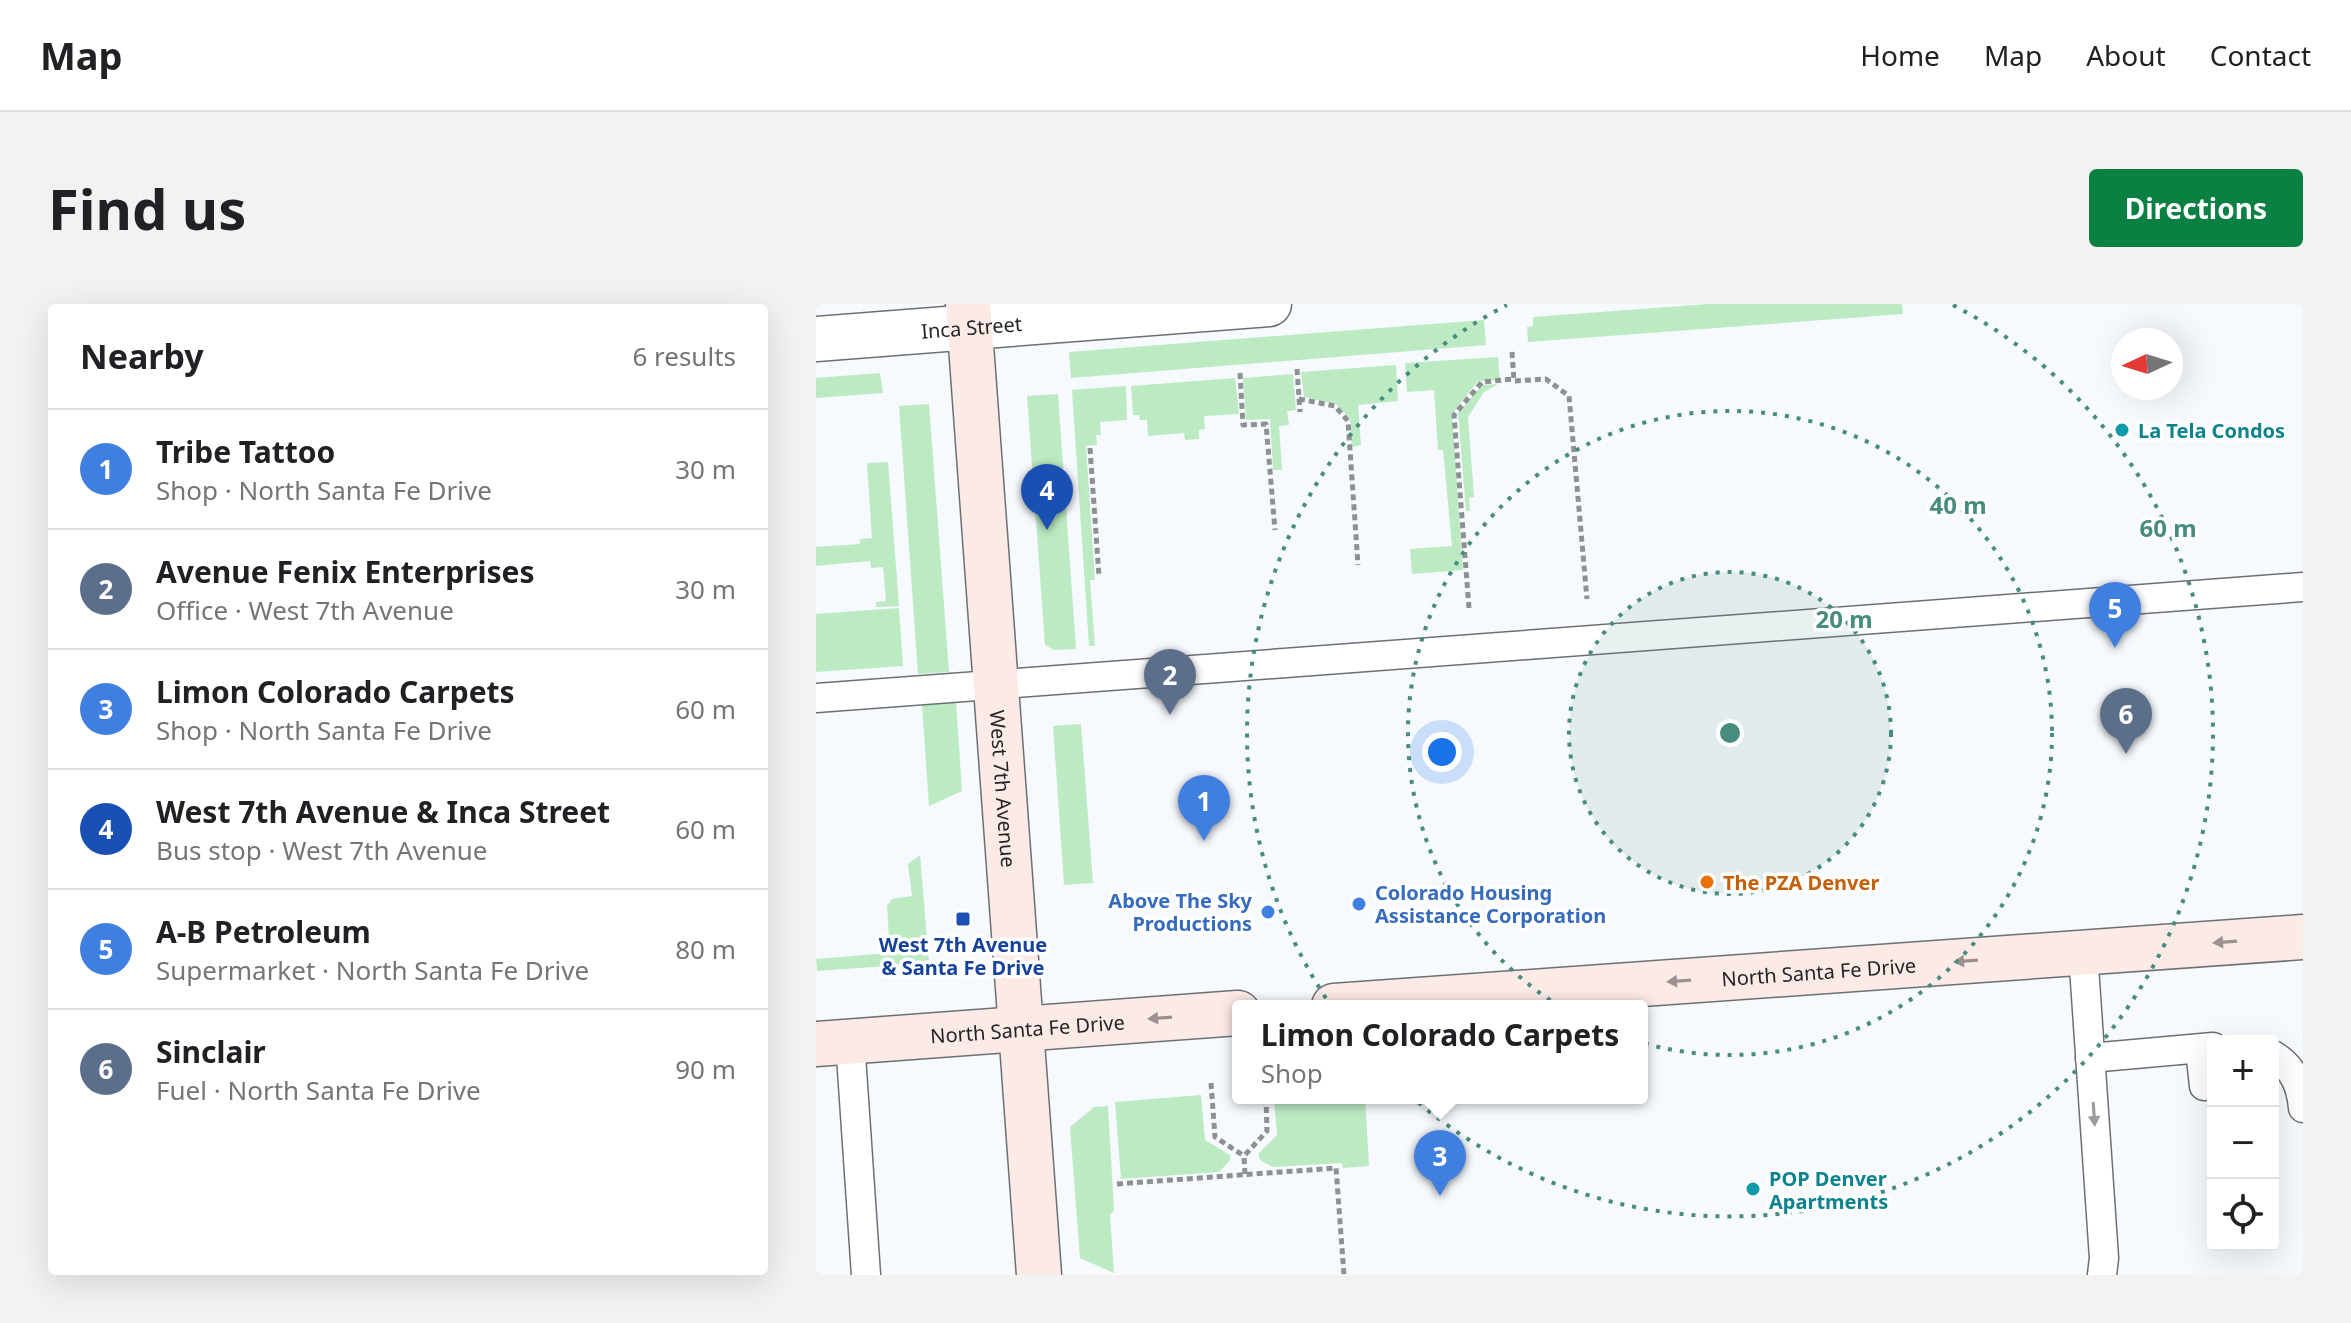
<!DOCTYPE html>
<meta charset="utf-8">
<style>
:root{--surface:#fff;--page:#f2f2f2;--text:#202124;--muted:#757577;--line:#e0e0e0;--accent:#0b8043}
body{margin:0;font-family:"Noto Sans",sans-serif;background:var(--page);color:var(--text)}
.controls{position:absolute;right:24px;bottom:24px;display:grid;overflow:hidden;border-radius:8px;box-shadow:0 8px 32px #0002}
.controls button{width:72px;height:72px;display:grid;place-items:center;padding:0;border:0;border-bottom:2px solid var(--line);background:var(--surface);color:var(--text);font:40px sans-serif}
.compass{position:absolute;left:1295px;top:24px;width:72px;height:72px;border-radius:50%;background:var(--surface);box-shadow:0 8px 32px #0002;rotate:266deg}
.you{position:absolute;left:626px;top:448px;width:28px;height:28px;margin:-20px;border:6px solid #fff;border-radius:50%;background:#1a73e8;box-shadow:0 0 0 12px #1a73e833}
.badge{display:grid;place-items:center;width:52px;height:52px;border-radius:50%;background:var(--accent);color:#fff;font-size:26px;font-weight:700}
.pin{position:absolute;translate:-50% -66px;filter:drop-shadow(0 2px 4px #0008)}
.pin::after{content:'';position:absolute;top:42px;width:28px;height:24px;background:inherit;clip-path:polygon(0 0,100% 0,50% 100%)}
.popup{position:absolute;left:416px;top:696px;width:416px;height:104px;box-sizing:border-box;display:grid;place-content:center;border-radius:8px;background:var(--surface);filter:drop-shadow(0 2px 6px #0005);font-size:26px;white-space:nowrap;color:var(--muted)}
.popup b{font-size:30px;color:var(--text)}
.popup::after{content:'';position:absolute;left:50%;top:100%;margin-left:-16px;border:16px solid transparent;border-top-color:var(--surface)}
.list{margin:0;padding:0;list-style:none}
h2{display:flex;justify-content:space-between;align-items:center;height:104px;margin:0;padding:0 32px;font-size:34px}
h2 small{font-size:26px;font-weight:400;color:var(--muted)}
.list li{display:grid;grid-template-columns:52px 1fr auto;gap:24px;align-items:center;box-sizing:border-box;height:120px;padding:0 32px;border-top:2px solid var(--line)}
.list b{display:block;font-size:30px;white-space:nowrap}
.list p{margin:0;font-size:26px;white-space:nowrap;color:var(--muted)}
.list em{font-size:26px;font-style:normal;color:var(--muted)}
.icon{flex:none;width:44px;height:44px;fill:none;stroke:currentColor;stroke-width:2;stroke-linecap:round;stroke-linejoin:round}
.map{position:relative;flex:none;width:1487px;height:971px;overflow:hidden;border-radius:8px}
header{display:flex;align-items:center;gap:48px;box-sizing:border-box;height:112px;padding:0 40px;background:var(--surface);border-bottom:2px solid var(--line)}
header strong{font-size:38px}
nav{display:flex;gap:44px;margin-inline-start:auto;font-size:28px}
.intro{display:flex;align-items:center;justify-content:space-between;box-sizing:border-box;height:192px;padding:0 48px}
h1{margin:0;font-size:56px}
.button{padding:20px 36px;border-radius:8px;background:var(--accent);color:#fff;font-size:28px;font-weight:700}
main{display:flex;gap:48px;padding:0 48px}
aside{flex:1;background:var(--surface);border-radius:8px;box-shadow:0 8px 32px #0002}
.map>svg:first-child{display:block}
.green{fill:#bceac3}
.lines{fill:none;stroke-linecap:round;stroke-linejoin:round}
.lane-casing{stroke:#6d7073;stroke-width:31}
.street-casing{stroke:#6d7073;stroke-width:47}
.secondary-casing{stroke:#6d7073;stroke-width:47}
.path{stroke:#8e9093;stroke-width:5;stroke-dasharray:6 4;stroke-linecap:butt}
.lane{stroke:#fff;stroke-width:28}
.street{stroke:#fff;stroke-width:44}
.secondary{stroke:#fceae6;stroke-width:44}
.oneway{fill:#9a9190}
.oneway2{fill:#9c9c9d}
.ring{fill:none;stroke:#488c80;stroke-width:4;stroke-dasharray:4 8}
.culture-dot{fill:#0f9aa8;stroke:#fff;stroke-width:3}
.food-dot{fill:#e8710a;stroke:#fff;stroke-width:3}
.shop-dot{fill:#3f7fe0;stroke:#fff;stroke-width:3}
.transit-dot{fill:#1a4fb4;stroke:#fff;stroke-width:3}
.labels{text-anchor:middle;dominant-baseline:central;stroke-width:7;stroke-linejoin:round;paint-order:stroke}
.street-label{font-size:20px;fill:#232426;stroke:#fff}
.culture-label{font-size:20px;font-weight:bold;fill:#0d838f;stroke:#fff;text-anchor:start}
.food-label{font-size:20px;font-weight:bold;fill:#c56008;stroke:#fff;text-anchor:start}
.shop-label{font-size:20px;font-weight:bold;fill:#366cbe;stroke:#fff;text-anchor:start}
.transit-label{font-size:20px;font-weight:bold;fill:#164399;stroke:#fff}
.centre{fill:#488c80;stroke:#fff;stroke-width:4}
.ring-label{font-size:24px;text-anchor:middle;font-weight:bold;fill:#488c80;stroke:#fff;stroke-width:7;stroke-linejoin:round;paint-order:stroke}
</style>
<header>
<strong>Map</strong>
<nav><a>Home</a><a>Map</a><a>About</a><a>Contact</a></nav>
</header>
<div class="intro"><h1>Find us</h1><a class="button">Directions</a></div>
<main>
<aside>
<h2>Nearby<small>6 results</small></h2>
<ul class="list">
<li><span class="badge" style="background:#3f7fe0">1</span><div><b>Tribe Tattoo</b><p>Shop · North Santa Fe Drive</p></div><em>30 m</em></li>
<li><span class="badge" style="background:#5c6f8a">2</span><div><b>Avenue Fenix Enterprises</b><p>Office · West 7th Avenue</p></div><em>30 m</em></li>
<li><span class="badge" style="background:#3f7fe0">3</span><div><b>Limon Colorado Carpets</b><p>Shop · North Santa Fe Drive</p></div><em>60 m</em></li>
<li><span class="badge" style="background:#1a4fb4">4</span><div><b>West 7th Avenue &amp; Inca Street</b><p>Bus stop · West 7th Avenue</p></div><em>60 m</em></li>
<li><span class="badge" style="background:#3f7fe0">5</span><div><b>A-B Petroleum</b><p>Supermarket · North Santa Fe Drive</p></div><em>80 m</em></li>
<li><span class="badge" style="background:#5c6f8a">6</span><div><b>Sinclair</b><p>Fuel · North Santa Fe Drive</p></div><em>90 m</em></li>
</ul>
</aside>
<div class="map">
<svg width="1487" height="971" viewBox="0 0 1487 971">
<rect width="100%" height="100%" fill="#f6f9fd"/>
<g class="green">
<polygon points="892,0 1086,0 1087,10 712,38 711,23 717,22 717,13"/>
<polygon points="668,16 670,41 255,74 253,48"/>
<polygon points="682,53 684,76 662,77 636,110 647,266 596,270 594,245 636,242 627,146 622,146 618,86 591,88 589,59"/>
<polygon points="580,61 582,97 542,101 545,141 536,143 534,115 520,100 488,93 485,68"/>
<polygon points="64,69 67,89 0,94 0,74"/>
<polygon points="477,70 480,106 471,107 473,121 463,122 466,166 457,166 454,115 430,116 427,74"/>
<polygon points="419,74 423,110 388,112 389,125 383,126 383,135 369,136 368,129 332,132 331,116 324,116 323,111 317,111 315,82"/>
<polygon points="682,80 668,88 652,113 658,193 653,194 654,207 650,207 642,109 666,81"/>
<polygon points="310,82 311,116 284,118 285,131 280,131 281,141 270,142 279,276 274,276 279,342 273,342 256,86"/>
<polygon points="242,90 260,345 238,346 229,341 211,92"/>
<polygon points="113,100 133,368 102,370 83,102"/>
<polygon points="72,158 83,302 60,303 60,298 70,297 67,263 55,264 54,257 0,262 0,243 44,240 44,235 56,234 51,159"/>
<polygon points="83,304 87,362 0,368 0,310"/>
<polygon points="140,398 146,487 113,502 106,400"/>
<polygon points="265,420 277,579 248,581 237,422"/>
<polygon points="104,551 113,659 1,667 0,655 74,649 71,602 76,595 96,592 92,560"/>
<polygon points="385,791 389,836 414,851 414,856 403,868 305,875 299,798"/>
<polygon points="458,794 549,794 553,862 527,864 526,859 457,863 444,856 442,850 461,831"/>
<polygon points="292,802 298,906 294,911 298,969 264,954 254,823 278,803"/>
</g>
<g class="lines">
<defs>
<g id="lane">
<polyline points="0,394 1487,283"/>
<polyline points="1267,648 1288,954 1286,971"/>
<polyline points="34,737 50,971"/>
<polyline points="1384,745 1388,782"/>
<path d="M1457,751C1477,763 1485,781 1487,804"/>
<polyline points="1274,754 1397,743"/>
</g>
<g id="street">
<path id="s1" d="M0,35L453,0"/>
</g>
<g id="secondary">
<path id="s2" d="M152,0L223,971"/>
<path id="s3" d="M518,702L1487,633"/>
<path id="s4" d="M0,740L422,709"/>
</g>
</defs>
<use href="#lane" class="lane-casing"/>
<use href="#street" class="street-casing"/>
<use href="#secondary" class="secondary-casing"/>
<g class="path">
<polyline points="696,48 698,77 730,75 753,92 771,295"/>
<polyline points="481,65 484,108"/>
<polyline points="424,69 427,121 450,120 459,226"/>
<polyline points="483,95 519,102 532,117 542,261"/>
<polyline points="274,144 283,272"/>
<polyline points="653,304 638,111 666,78 698,75"/>
<polyline points="395,779 399,833 428,852"/>
<polyline points="429,870 428,852 451,827 450,794"/>
<polyline points="301,880 520,864 528,971"/>
</g>
<use href="#lane" class="lane"/>
<use href="#street" class="street"/>
<use href="#secondary" class="secondary"/>
</g>
<defs><path id="oneway-solid" d="M-6-.8H1V-3.2L6.5 0L1 3.2V.8H-6Z" transform="scale(2)"/></defs>
<g class="oneway">
<use href="#oneway-solid" transform="translate(1409 638) rotate(176)"/>
<use href="#oneway-solid" transform="translate(1150 657) rotate(176)"/>
<use href="#oneway-solid" transform="translate(863 677) rotate(176)"/>
<use href="#oneway-solid" transform="translate(344 714) rotate(176)"/>
</g>
<use class="oneway2" href="#oneway-solid" transform="translate(1278 810) rotate(86)"/>
<circle cx="914" cy="429" r="161" fill="#488c80" fill-opacity=".12"/>
<g class="ring">
<circle cx="914" cy="429" r="161"/>
<circle cx="914" cy="429" r="322"/>
<path d="M1137 1A483 483 0 1 1 691 1"/>
</g>
<g class="culture-dot">
<circle cx="1306" cy="126" r="8"/>
<circle cx="937" cy="885" r="8"/>
</g>
<circle class="food-dot" cx="891" cy="578" r="8"/>
<g class="shop-dot">
<circle cx="543" cy="600" r="8"/>
<circle cx="452" cy="608" r="8"/>
</g>
<rect class="transit-dot" x="139" y="607" width="16" height="16" rx="4"/>
<g class="labels">
<g class="street-label">
<text stroke="none"><textPath href="#s1" startOffset="156">Inca Street</textPath></text>
<text stroke="none"><textPath href="#s2" startOffset="486">West 7th Avenue</textPath></text>
<text stroke="none"><textPath href="#s3" startOffset="486">North Santa Fe Drive</textPath></text>
<text stroke="none"><textPath href="#s4" startOffset="212">North Santa Fe Drive</textPath></text>
</g>
<g class="culture-label">
<text x="1322" y="126">La Tela Condos</text>
<text x="953" y="874">POP Denver<tspan x="953" dy="23">Apartments</tspan></text>
</g>
<g class="food-label">
<text x="907" y="578">The PZA Denver</text>
</g>
<g class="shop-label">
<text x="559" y="588">Colorado Housing<tspan x="559" dy="23">Assistance Corporation</tspan></text>
<text x="436" y="596" text-anchor="end">Above The Sky<tspan x="436" dy="23">Productions</tspan></text>
</g>
<g class="transit-label">
<text x="147" y="640">West 7th Avenue<tspan x="147" dy="23">&amp; Santa Fe Drive</tspan></text>
</g>
</g>
<circle cx="914" cy="429" r="12" class="centre"/>
<g class="ring-label">
<text x="1142" y="210">40 m</text>
<text x="1352" y="233">60 m</text>
<text x="1028" y="324">20 m</text>
</g>
</svg>
<div class="controls">
<button>+</button>
<button>−</button>
<button><svg class="icon" aria-label="locate" viewBox="0 0 24 24"><circle cx="12" cy="12" r="6"/><path d="M12 2v4M12 18v4M2 12h4M18 12h4"/></svg></button>
</div>
<svg class="compass" viewBox="-18 -18 36 36"><path d="M0-13l5 13h-10z" fill="#e53935"/><path d="M0 13l5-13h-10z" fill="#757577"/></svg>
<div class="you"></div>
<div class="pin badge" style="left:388px;top:537px;background:#3f7fe0">1</div>
<div class="pin badge" style="left:354px;top:411px;background:#5c6f8a">2</div>
<div class="pin badge" style="left:624px;top:892px;background:#3f7fe0">3</div>
<div class="popup"><b>Limon Colorado Carpets</b>Shop</div>
<div class="pin badge" style="left:231px;top:226px;background:#1a4fb4">4</div>
<div class="pin badge" style="left:1299px;top:344px;background:#3f7fe0">5</div>
<div class="pin badge" style="left:1310px;top:450px;background:#5c6f8a">6</div>
</div>
</main>
